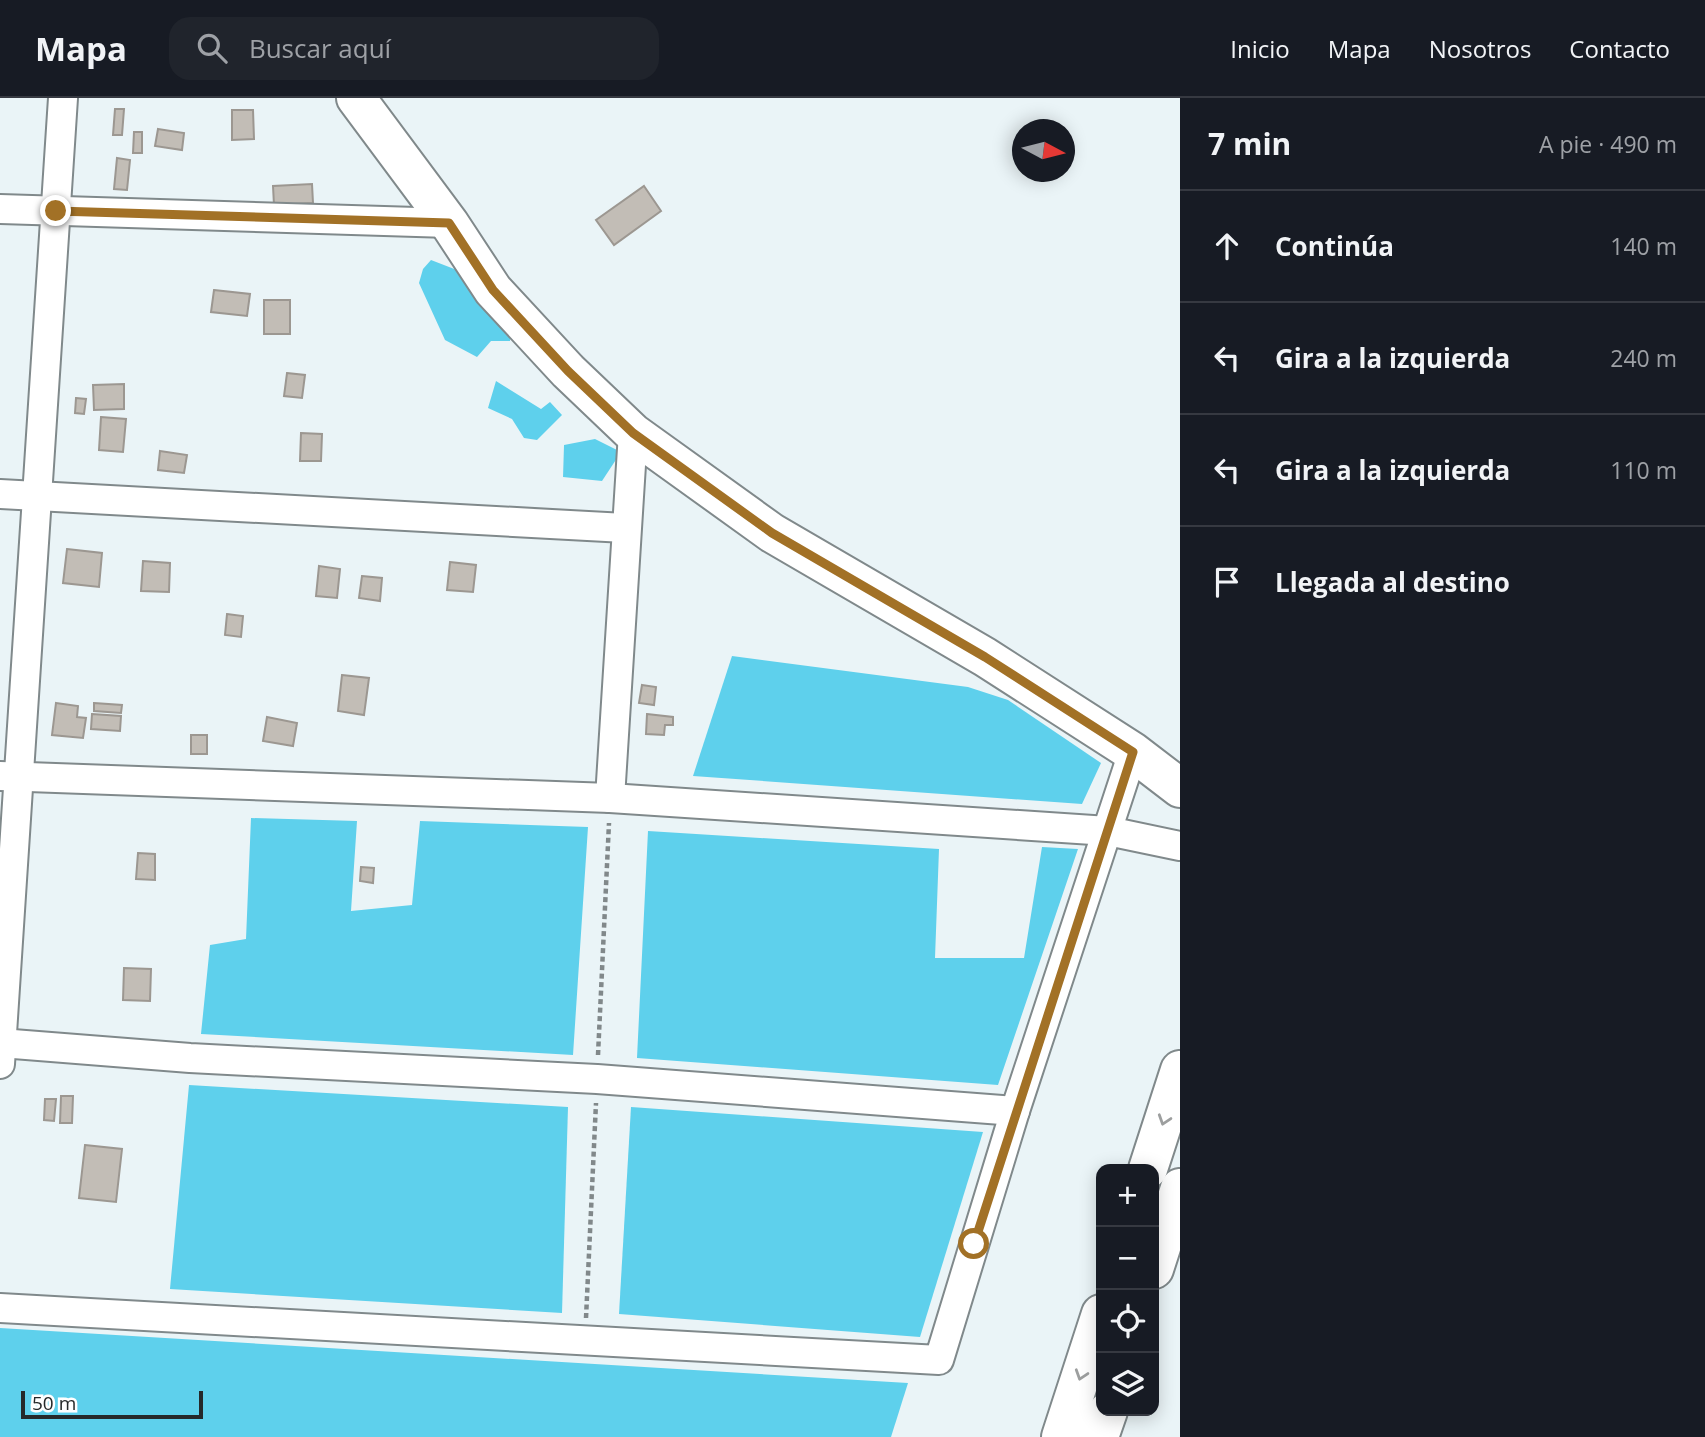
<!DOCTYPE html>
<html lang="es">
<meta charset="utf-8">
<style>
:root{--surface:#171b24;--page:#20242c;--text:#f1f3f6;--muted:#9ea1a6;--line:#363941}
body{margin:0;font-family:"Open Sans",sans-serif;background:var(--page);color:var(--text)}
.controls{position:absolute;right:21px;bottom:21px;display:grid;overflow:hidden;border-radius:14px;box-shadow:0 4px 18px #0003}
.controls button{width:63px;height:63px;display:grid;place-items:center;padding:0;border:0;border-bottom:2px solid var(--line);background:var(--surface);color:var(--text);font:35px sans-serif}
.compass{position:absolute;left:1012px;top:21px;width:63px;height:63px;border-radius:50%;background:var(--surface);box-shadow:0 4px 18px #0003;rotate:97deg}
.scale{position:absolute;left:21px;bottom:18px;width:182px;box-sizing:border-box;padding-left:7px;border:4px solid #25292a;border-top:0;font-size:19px;line-height:24px;white-space:nowrap;color:#25292a;-webkit-text-stroke:5px #fff;paint-order:stroke}
.stop{position:absolute;width:21px;height:21px;margin:-16px;border:5px solid #a27126;border-radius:50%;background:#fff}
.stop.end{background:#a27126;border-color:#fff;box-shadow:0 2px 7px #0008}
.list{margin:0;padding:0;list-style:none}
h2{display:flex;justify-content:space-between;align-items:center;height:91px;margin:0;padding:0 28px;font-size:30px}
h2 small{font-size:23px;font-weight:400;color:var(--muted)}
.list li{display:grid;grid-template-columns:46px 1fr auto;gap:21px;align-items:center;box-sizing:border-box;height:112px;padding:0 28px;border-top:2px solid var(--line)}
.list b{display:block;font-size:26px;white-space:nowrap}
.list em{font-size:23px;font-style:normal;color:var(--muted)}
.icon{flex:none;width:38px;height:38px;fill:none;stroke:currentColor;stroke-width:2;stroke-linecap:round;stroke-linejoin:round}
.map{position:relative;flex:none;width:1180px;height:1339px;overflow:hidden}
header{display:flex;align-items:center;gap:42px;box-sizing:border-box;height:98px;padding:0 35px;background:var(--surface);border-bottom:2px solid var(--line)}
header strong{font-size:33px}
nav{display:flex;gap:38px;margin-inline-start:auto;font-size:24px}
.search{width:490px;height:63px;background:var(--page);display:flex;align-items:center;gap:18px;box-sizing:border-box;padding:0 24px;border-radius:21px;color:var(--muted);font-size:26px}
main{display:flex}
aside{flex:1;background:var(--surface)}
.map>svg:first-child{display:block}
.forest{fill:#5ed0ec}
.building{fill:#c2bdb6;stroke:#9c9791;stroke-width:2}
.lines{fill:none;stroke-linecap:round;stroke-linejoin:round}
.street-casing{stroke:#80898b;stroke-width:32}
.secondary-casing{stroke:#80898b;stroke-width:42}
.highway-casing{stroke:#80898b;stroke-width:42}
.path{stroke:#81888a;stroke-width:4.5;stroke-dasharray:5 3.5;stroke-linecap:butt}
.street{stroke:#fff;stroke-width:28}
.secondary{stroke:#fff;stroke-width:38}
.highway{stroke:#fff;stroke-width:38}
.oneway{stroke:#9d9f9f}
.route{stroke:#a27126;stroke-width:9}
</style>
<header>
<strong>Mapa</strong>
<div class="search"><svg class="icon" aria-label="search" viewBox="0 0 24 24"><circle cx="10" cy="10" r="6"/><path d="M15 15l6 6"/></svg>Buscar aquí</div>
<nav><a>Inicio</a><a>Mapa</a><a>Nosotros</a><a>Contacto</a></nav>
</header>
<main>
<div class="map">
<svg width="1180" height="1339" viewBox="0 0 1180 1339">
<rect width="100%" height="100%" fill="#eaf4f7"/>
<g class="forest">
<polygon points="431,162 462,174 511,224 510,243 491,243 477,259 445,242 419,185 423,171"/>
<polygon points="496,283 541,311 550,304 562,317 537,342 524,340 512,321 488,310"/>
<polygon points="595,341 621,354 602,383 563,379 564,347"/>
<polygon points="732,558 968,589 1008,602 1101,665 1082,706 693,678"/>
<polygon points="251,720 357,723 351,813 412,807 420,723 588,729 573,957 201,936 210,847 246,841"/>
<polygon points="648,733 939,751 935,860 1024,860 1042,749 1078,751 998,987 637,960"/>
<polygon points="189,987 568,1009 562,1215 170,1191"/>
<polygon points="631,1009 983,1034 920,1239 619,1216"/>
<polygon points="0,1230 908,1285 891,1339 0,1339"/>
</g>
<g class="building">
<polygon points="115,11 124,11 122,37 113,37"/>
<polygon points="232,12 253,12 254,41 232,42"/>
<polygon points="158,31 184,35 182,52 155,48"/>
<polygon points="134,34 142,34 142,55 133,55"/>
<polygon points="117,60 130,62 127,92 114,91"/>
<polygon points="312,86 313,105 274,107 273,88"/>
<polygon points="644,88 661,113 614,147 596,122"/>
<polygon points="214,192 250,196 247,218 211,214"/>
<rect x="264" y="202" width="26" height="34"/>
<polygon points="287,275 305,277 302,300 284,298"/>
<polygon points="124,286 124,311 94,312 93,287"/>
<polygon points="76,300 86,301 84,316 75,315"/>
<polygon points="101,319 126,321 123,354 99,352"/>
<polygon points="301,335 322,336 321,363 300,363"/>
<polygon points="160,353 187,357 184,375 158,372"/>
<polygon points="67,451 102,455 99,489 63,485"/>
<polygon points="143,463 170,465 169,494 141,493"/>
<polygon points="450,464 476,467 473,494 447,492"/>
<polygon points="319,468 340,471 337,500 316,498"/>
<polygon points="362,478 382,480 380,503 359,500"/>
<polygon points="227,516 243,518 241,539 225,537"/>
<polygon points="342,577 369,580 364,617 338,613"/>
<polygon points="642,587 656,589 654,607 639,605"/>
<polygon points="56,605 78,608 77,619 86,620 83,640 52,637"/>
<polygon points="94,605 122,607 121,615 94,613"/>
<polygon points="92,616 121,618 120,633 91,631"/>
<polygon points="647,616 673,619 673,627 665,627 664,637 646,636"/>
<polygon points="267,619 297,625 293,648 263,643"/>
<rect x="191" y="637" width="16" height="19"/>
<polygon points="138,755 155,756 155,782 136,781"/>
<polygon points="361,769 374,770 373,785 360,783"/>
<polygon points="124,870 151,871 150,903 123,902"/>
<polygon points="61,998 73,998 72,1025 60,1025"/>
<polygon points="45,1001 56,1001 54,1023 44,1022"/>
<polygon points="85,1047 122,1051 116,1104 79,1100"/>
</g>
<g class="lines">
<defs>
<g id="street">
<polyline points="0,111 449,125"/>
<polyline points="0,396 625,430"/>
<polyline points="0,678 610,700 1108,733 1180,748"/>
<polyline points="610,700 633,335"/>
<polyline points="0,945 190,960 597,981 1015,1013"/>
<polyline points="0,966 63,0"/>
<polyline points="0,1210 939,1262 1015,1013 1133,654"/>
</g>
<polyline id="secondary" points="356,0 449,125 493,192 568,273 633,335 772,435 985,559 1133,654 1180,690"/>
<g id="highway">
<polyline points="1148,1071 1180,972"/>
<polyline points="1154,1171 1180,1090"/>
<polyline points="1061,1339 1101,1216"/>
<polyline points="1099,1339 1108,1313"/>
</g>
</defs>
<use href="#street" class="street-casing"/>
<use href="#secondary" class="secondary-casing"/>
<use href="#highway" class="highway-casing"/>
<g class="path">
<polyline points="598,957 609,725"/>
<polyline points="586,1220 596,1005"/>
</g>
<use href="#street" class="street"/>
<use href="#secondary" class="secondary"/>
<use href="#highway" class="highway"/>
</g>
<defs><path id="oneway-chevron" d="M-2-3.5L2.5 0L-2 3.5" fill="none" stroke-width="1.6" stroke-linecap="round" stroke-linejoin="round" transform="scale(1.75)"/></defs>
<g class="oneway">
<use href="#oneway-chevron" transform="translate(1164 1022) rotate(108)"/>
<use href="#oneway-chevron" transform="translate(1081 1277) rotate(108)"/>
</g>
<g class="lines">
<polyline class="route" points="56,113 449,125 493,192 568,273 633,335 772,435 985,559 1133,654 974,1146"/>
</g>
</svg>
<div class="controls">
<button>+</button>
<button>−</button>
<button><svg class="icon" aria-label="locate" viewBox="0 0 24 24"><circle cx="12" cy="12" r="6"/><path d="M12 2v4M12 18v4M2 12h4M18 12h4"/></svg></button>
<button><svg class="icon" aria-label="layers" viewBox="0 0 24 24"><path d="M12 4l9 5-9 5-9-5zM3 14l9 5 9-5"/></svg></button>
</div>
<svg class="compass" viewBox="-18 -18 36 36"><path d="M0-13l5 13h-10z" fill="#e53935"/><path d="M0 13l5-13h-10z" fill="#9ea1a6"/></svg>
<div class="scale">50 m</div>
<div class="stop" style="left:974px;top:1146px"></div>
<div class="stop end" style="left:56px;top:113px"></div>
</div>
<aside>
<h2>7 min<small>A pie · 490 m</small></h2>
<ul class="list">
<li><svg class="icon" aria-label="ahead" viewBox="0 0 24 24"><path d="M12 20V5M6 11l6-6 6 6"/></svg><div><b>Continúa</b></div><em>140 m</em></li>
<li><svg class="icon" aria-label="left" viewBox="0 0 24 24"><path d="M17 20v-9H6M10 6l-5 5 5 5"/></svg><div><b>Gira a la izquierda</b></div><em>240 m</em></li>
<li><svg class="icon" aria-label="left" viewBox="0 0 24 24"><path d="M17 20v-9H6M10 6l-5 5 5 5"/></svg><div><b>Gira a la izquierda</b></div><em>110 m</em></li>
<li><svg class="icon" aria-label="arrive" viewBox="0 0 24 24"><path d="M6 21V4h12l-3 4 3 4H6"/></svg><div><b>Llegada al destino</b></div></li>
</ul>
</aside>
</main>
